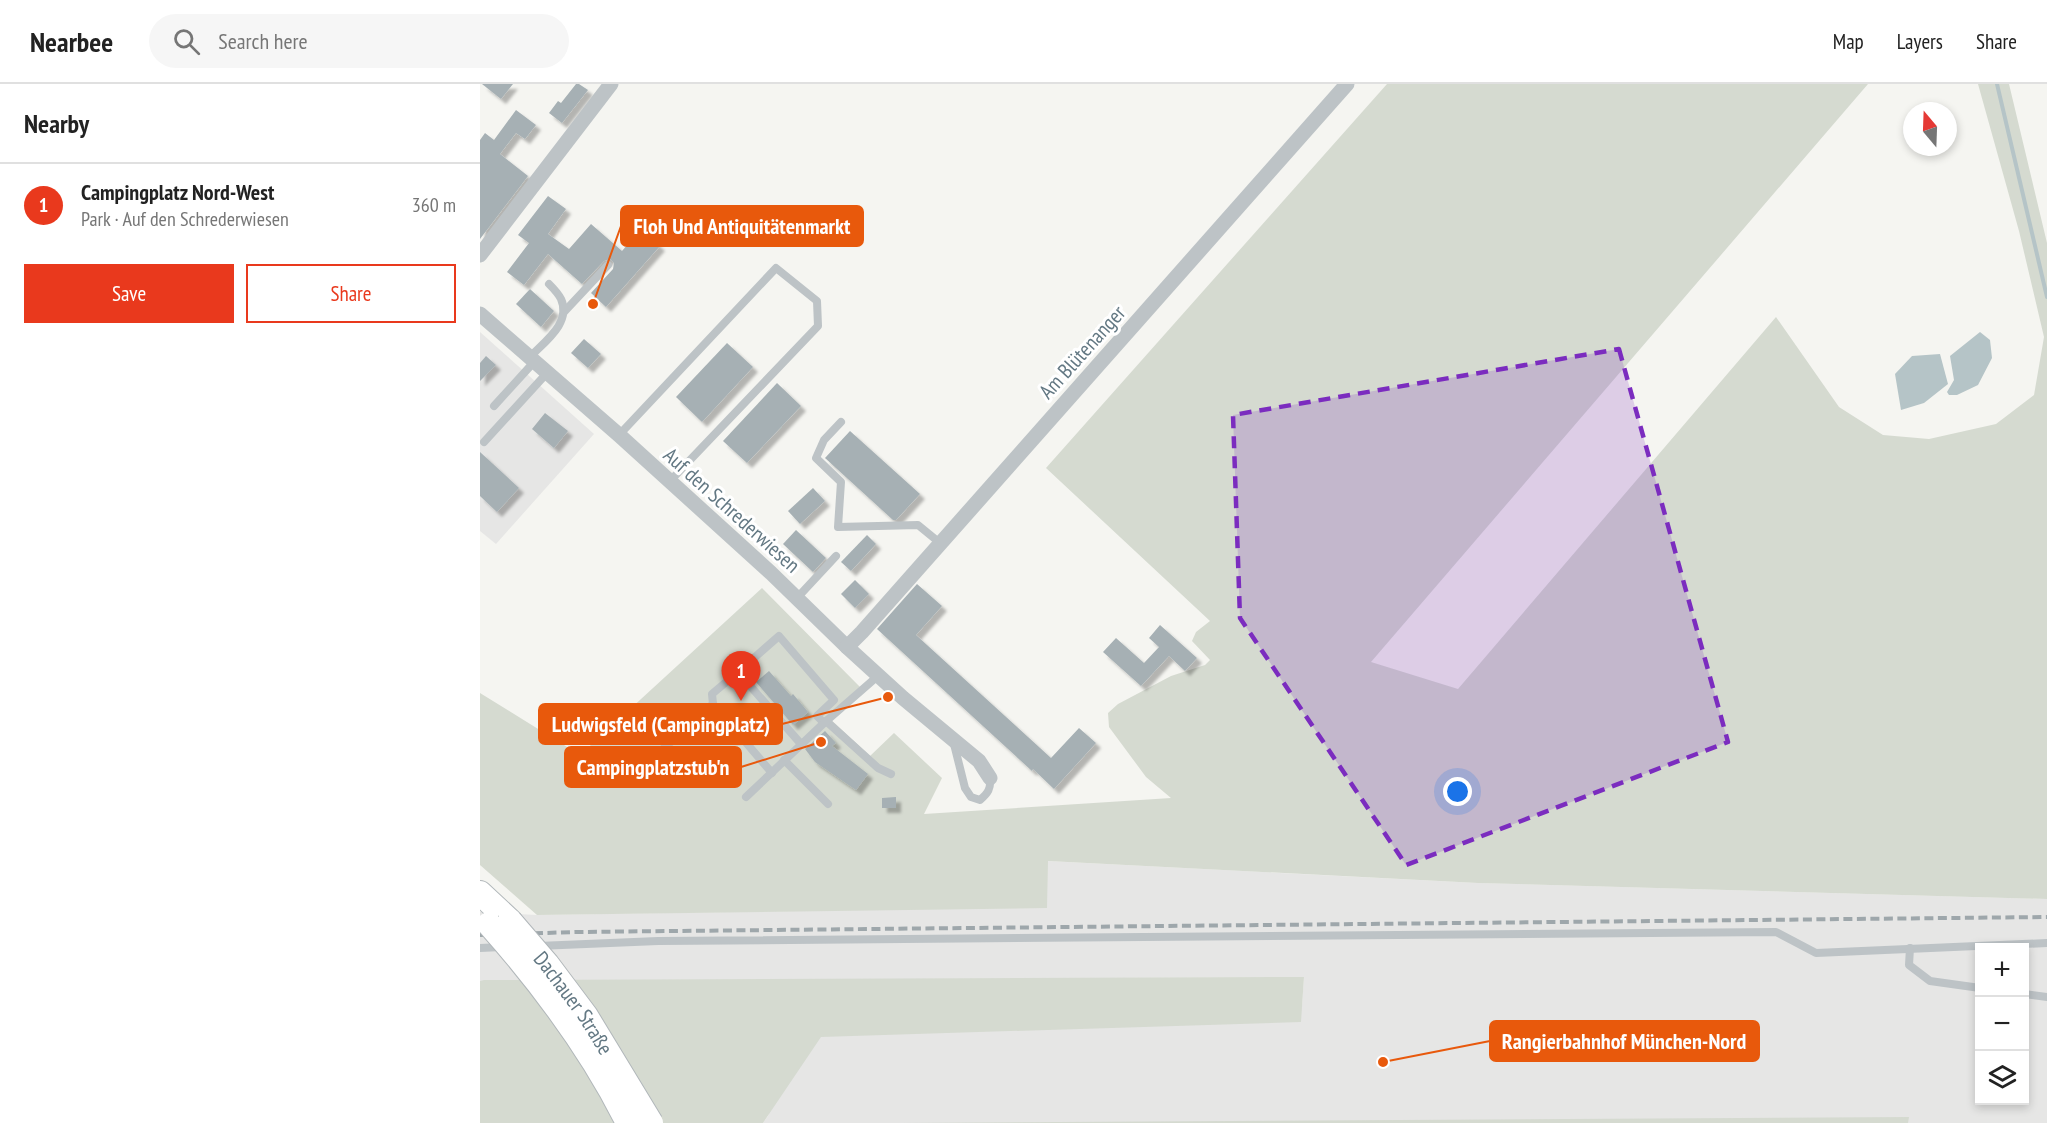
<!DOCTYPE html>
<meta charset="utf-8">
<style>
:root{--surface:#fff;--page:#f6f6f6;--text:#222;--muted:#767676;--line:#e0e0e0;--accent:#e9391d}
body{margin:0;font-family:"PT Sans Narrow",sans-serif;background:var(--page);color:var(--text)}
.controls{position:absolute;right:18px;bottom:18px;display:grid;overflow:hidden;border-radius:0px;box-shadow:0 3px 9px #0003}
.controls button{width:54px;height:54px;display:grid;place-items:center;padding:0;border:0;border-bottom:2px solid var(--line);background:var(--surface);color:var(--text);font:30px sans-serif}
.compass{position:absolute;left:1423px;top:18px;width:54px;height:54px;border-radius:50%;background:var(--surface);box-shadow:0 3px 9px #0003;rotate:341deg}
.you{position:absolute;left:978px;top:708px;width:21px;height:21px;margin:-15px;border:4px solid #fff;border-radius:50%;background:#1a73e8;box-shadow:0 0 0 9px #1a73e833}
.badge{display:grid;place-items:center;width:39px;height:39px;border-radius:50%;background:var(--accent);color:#fff;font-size:20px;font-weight:700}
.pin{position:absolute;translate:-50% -50px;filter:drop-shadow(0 2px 3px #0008)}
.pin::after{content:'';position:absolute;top:32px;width:21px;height:18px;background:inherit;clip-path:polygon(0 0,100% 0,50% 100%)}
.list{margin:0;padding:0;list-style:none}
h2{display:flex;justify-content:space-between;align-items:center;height:78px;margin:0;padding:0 24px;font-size:26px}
h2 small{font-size:20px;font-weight:400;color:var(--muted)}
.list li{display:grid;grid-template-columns:39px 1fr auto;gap:18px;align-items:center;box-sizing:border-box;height:84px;padding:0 24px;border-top:2px solid var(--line)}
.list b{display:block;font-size:22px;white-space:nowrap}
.list p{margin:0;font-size:20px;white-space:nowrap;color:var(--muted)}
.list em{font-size:20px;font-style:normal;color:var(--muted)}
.actions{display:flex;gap:12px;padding:18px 24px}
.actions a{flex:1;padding:14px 0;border:2px solid var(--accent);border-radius:0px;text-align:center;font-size:21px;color:var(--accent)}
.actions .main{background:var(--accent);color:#fff}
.icon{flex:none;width:33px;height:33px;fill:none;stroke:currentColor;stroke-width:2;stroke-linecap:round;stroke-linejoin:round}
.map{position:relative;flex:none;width:1567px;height:1039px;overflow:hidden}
header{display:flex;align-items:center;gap:36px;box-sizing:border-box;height:84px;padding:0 30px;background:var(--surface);border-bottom:2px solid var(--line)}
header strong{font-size:28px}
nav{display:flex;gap:33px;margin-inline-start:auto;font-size:21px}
.search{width:420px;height:54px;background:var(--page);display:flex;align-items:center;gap:15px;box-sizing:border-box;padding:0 21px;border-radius:33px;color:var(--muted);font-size:22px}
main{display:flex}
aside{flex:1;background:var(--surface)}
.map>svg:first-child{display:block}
.built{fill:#e6e6e5;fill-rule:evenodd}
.green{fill:#d5dad0}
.water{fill:#b5c4c7}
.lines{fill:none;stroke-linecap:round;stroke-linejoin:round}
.stream{stroke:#b5c4c7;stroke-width:4}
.building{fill:#a6b0b4;filter:url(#shadow)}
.primary-casing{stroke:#b1b7ba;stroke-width:26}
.lane{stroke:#bdc3c6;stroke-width:8}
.street{stroke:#bdc3c6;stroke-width:15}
.primary{stroke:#fff;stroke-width:24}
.rail{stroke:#9ea7ab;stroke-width:4;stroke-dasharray:9 4.5;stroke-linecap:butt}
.primary-bridge-casing{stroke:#b1b7ba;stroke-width:26;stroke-linecap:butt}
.primary-bridge{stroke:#fff;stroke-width:24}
.marked{fill:#7b2cbf;fill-opacity:0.2;stroke:#7b2cbf;stroke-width:4.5;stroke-dasharray:12 8;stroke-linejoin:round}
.labels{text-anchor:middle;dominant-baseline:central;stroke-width:6;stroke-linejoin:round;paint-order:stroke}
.street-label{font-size:21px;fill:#637883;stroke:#fff}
.leader{fill:none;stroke:#e8590c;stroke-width:2}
.callout-dot{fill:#e8590c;stroke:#fff;stroke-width:2}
.callout{fill:#e8590c;stroke:#e8590c;stroke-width:2}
.callout-label{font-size:22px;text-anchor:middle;font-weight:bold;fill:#fff}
</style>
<header>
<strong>Nearbee</strong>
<div class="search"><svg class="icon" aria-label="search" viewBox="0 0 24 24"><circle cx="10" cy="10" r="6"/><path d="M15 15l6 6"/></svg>Search here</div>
<nav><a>Map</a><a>Layers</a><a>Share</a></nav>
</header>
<main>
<aside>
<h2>Nearby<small></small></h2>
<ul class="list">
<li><span class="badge">1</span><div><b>Campingplatz Nord-West</b><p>Park · Auf den Schrederwiesen</p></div><em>360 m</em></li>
</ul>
<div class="actions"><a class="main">Save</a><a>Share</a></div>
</aside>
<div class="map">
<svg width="1567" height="1039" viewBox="0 0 1567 1039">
<defs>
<filter id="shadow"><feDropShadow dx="5" dy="5" stdDeviation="1.5" flood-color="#0004"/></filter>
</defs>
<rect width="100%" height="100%" fill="#f5f5f1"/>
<g class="built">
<polygon points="0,248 114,350 16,460 0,447"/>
<path d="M567,777L998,799L1567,815V1039H283L288,1032L320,936L822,922L824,893L0,897V828L57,831L567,823ZM1500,864H1544V1016H1500Z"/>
</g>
<g class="green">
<polygon points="907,0 1388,0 891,578 978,605 1296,233 1359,323 1403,351 1449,355 1516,340 1554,311 1564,253 1539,147 1498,0 1529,0 1567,159 1567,815 998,799 568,777 567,824 57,831 0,781 0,609 100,671 282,504 380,603 347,632 390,672 414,649 462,694 444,730 691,714 666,693 629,643 628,629 638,620 691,592 725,581 730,576 712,557 716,548 730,537 566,384"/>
<polygon points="824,893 821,938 341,953 283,1039 0,1039 0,897 4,896"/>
<polygon points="1429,1033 1428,1039 419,1039"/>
</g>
<g class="water">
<polygon points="1500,248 1510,256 1512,274 1498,301 1477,311 1469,311 1467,308 1474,296 1470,272"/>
<polygon points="1460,270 1468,300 1444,319 1421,326 1415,290 1432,272"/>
</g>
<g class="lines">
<polyline class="stream" points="1517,0 1567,213"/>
</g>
<g class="building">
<polygon points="2,0 33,0 21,15"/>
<polygon points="96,0 99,0 108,6 82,39 69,29 78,17 81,19"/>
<polygon points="36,26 56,41 45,55 36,49 20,70 48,92 0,155 0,56 5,49 14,56"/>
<polygon points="68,112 86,125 68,150 89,165 111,140 142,167 161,145 180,162 126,223 111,209 133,185 134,179 130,175 124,177 102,200 68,170 44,201 27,188 49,159 38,151"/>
<polygon points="50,205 74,227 61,243 36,220"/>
<polygon points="104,255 121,270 108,284 91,269"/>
<polygon points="247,259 273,283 222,338 196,313"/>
<polygon points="6,272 16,281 0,297 0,279"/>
<polygon points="297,299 321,322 267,379 243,357"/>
<polygon points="65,329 88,347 74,364 52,345"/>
<polygon points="370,347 440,410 416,436 413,436 345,374"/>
<polygon points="0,368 39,404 17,428 0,412"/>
<polygon points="333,404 345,417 320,440 308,427"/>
<polygon points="316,446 346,474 333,488 303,460"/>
<polygon points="387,451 396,460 371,487 361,478"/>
<polygon points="375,496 389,510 375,524 361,510"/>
<polygon points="437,500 462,522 436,551 571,674 599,644 616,659 574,705 553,685 552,687 397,545"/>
<polygon points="680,541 717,574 705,587 689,572 661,602 623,568 636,554 664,579 679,563 669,554"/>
<polygon points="289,587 311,612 313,610 328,628 313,641 276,598"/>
<polygon points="345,647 356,659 352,662 388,690 376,706 335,678 325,665"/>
<polygon points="416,713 416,724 402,724 402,714"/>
</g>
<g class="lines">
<defs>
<polyline id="primary" points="0,809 30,837"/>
</defs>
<use href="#primary" class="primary-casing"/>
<g class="lane">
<polyline points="84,228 128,181"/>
<path d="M49,274C64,258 92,239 81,215C78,209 73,204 69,200"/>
<polyline points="14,322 54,278"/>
<polyline points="361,338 344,356 336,374 361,398 358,443 438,441 460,459"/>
<polyline points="139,351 296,184 337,217 338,242 190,397"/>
<polyline points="4,358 67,289"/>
<polyline points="317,514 356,472"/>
<polyline points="258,588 299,552 354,616 337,632 344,639"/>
<polyline points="346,637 398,684 411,690"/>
<path d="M474,660L485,704L491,713L500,716C508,709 511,705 510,694"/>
<polyline points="174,673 233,620"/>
<polyline points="304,676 348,720"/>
<polyline points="292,689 233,620 232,610 258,588 321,660"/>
<polyline points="266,713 344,639 399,591"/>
<polyline points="58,862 178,857 1296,848 1336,869 1567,859"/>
<polyline points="0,864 22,863"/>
<polyline points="1430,864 1429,881 1450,897 1500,904"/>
<polyline points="1544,910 1567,913"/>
</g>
<g class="street">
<polyline points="0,171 131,0"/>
<polyline points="0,230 139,351 291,489 367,563 423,614 499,677 510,694"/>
<polyline points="367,563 382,548 867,0"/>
</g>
<use href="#primary" class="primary"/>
<polyline class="rail" points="0,851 96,848 1567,833"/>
<defs>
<g id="primary-bridge">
<path id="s1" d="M30,837L67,880L106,932L171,1039"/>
<path d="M9,840C63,901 112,966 148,1039"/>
</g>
</defs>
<use href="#primary-bridge" class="primary-bridge-casing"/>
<use href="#primary-bridge" class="primary-bridge"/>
</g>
<path class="marked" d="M1139,265L1248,658L926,781L760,534L753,331Z"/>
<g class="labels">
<g class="street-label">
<text transform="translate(602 268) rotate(-48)">Am Blütenanger</text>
<text transform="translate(252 426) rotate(42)">Auf den Schrederwiesen</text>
<text stroke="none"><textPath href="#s1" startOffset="104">Dachauer Straße</textPath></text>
</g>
</g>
<path class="leader" d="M113 220L141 142M408 613L302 640M341 658L261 683M903 978L1010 957"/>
<g class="callout-dot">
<circle cx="113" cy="220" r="6"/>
<circle cx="408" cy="613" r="6"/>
<circle cx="341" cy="658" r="6"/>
<circle cx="903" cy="978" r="6"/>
</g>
<g class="callout">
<rect x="141" y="122" width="242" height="40" rx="6"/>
<rect x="59" y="620" width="243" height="40" rx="6"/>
<rect x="85" y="663" width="176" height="40" rx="6"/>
<rect x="1010" y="937" width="269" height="40" rx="6"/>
</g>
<g class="callout-label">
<text x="262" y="150">Floh Und Antiquitätenmarkt</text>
<text x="181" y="648">Ludwigsfeld (Campingplatz)</text>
<text x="173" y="691">Campingplatzstub'n</text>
<text x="1144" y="965">Rangierbahnhof München-Nord</text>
</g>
</svg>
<div class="controls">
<button>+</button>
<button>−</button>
<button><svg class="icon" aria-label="layers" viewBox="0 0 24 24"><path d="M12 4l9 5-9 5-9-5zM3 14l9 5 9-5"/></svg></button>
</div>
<svg class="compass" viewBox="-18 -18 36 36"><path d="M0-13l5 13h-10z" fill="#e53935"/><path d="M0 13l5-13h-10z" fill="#767676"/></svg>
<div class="you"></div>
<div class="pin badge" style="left:261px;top:617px">1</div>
</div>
</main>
